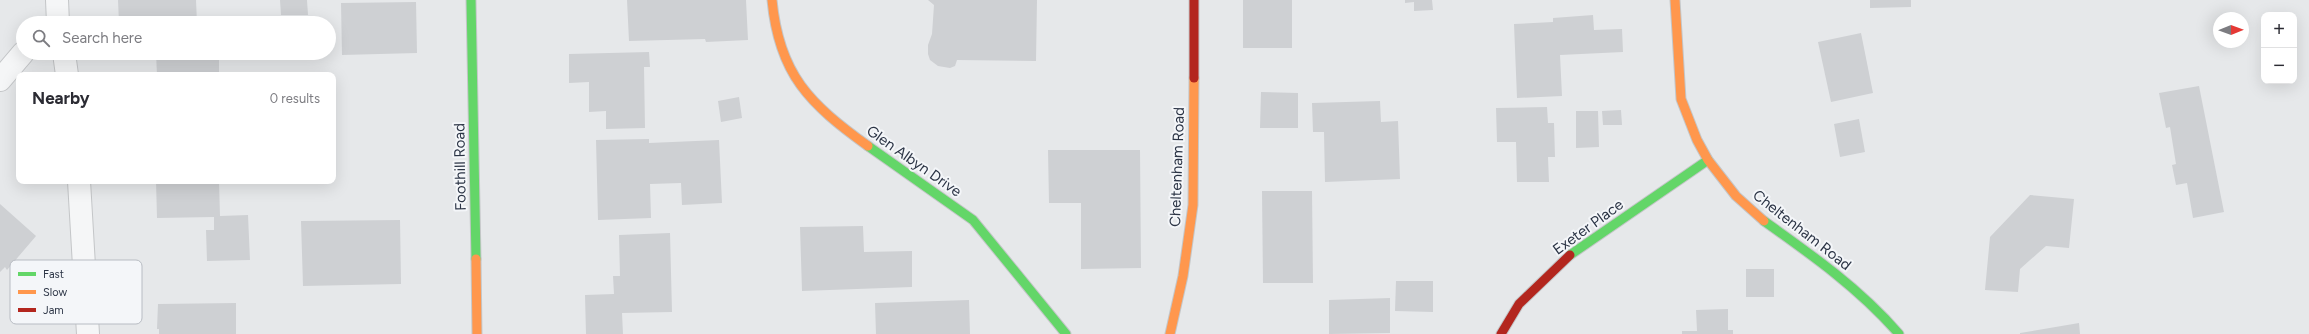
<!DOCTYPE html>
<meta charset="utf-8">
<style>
:root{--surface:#fff;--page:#f7f7f7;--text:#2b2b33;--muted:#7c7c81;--line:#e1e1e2}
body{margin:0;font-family:Figtree,sans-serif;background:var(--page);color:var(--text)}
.controls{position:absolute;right:12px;top:12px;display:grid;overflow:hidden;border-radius:8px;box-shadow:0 4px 16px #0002}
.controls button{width:36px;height:36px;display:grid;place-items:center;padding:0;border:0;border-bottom:1px solid var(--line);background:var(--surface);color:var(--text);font:20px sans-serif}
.compass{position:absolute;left:2213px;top:12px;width:36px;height:36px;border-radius:50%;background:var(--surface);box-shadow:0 4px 16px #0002;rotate:89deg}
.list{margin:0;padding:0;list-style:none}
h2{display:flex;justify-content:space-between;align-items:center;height:52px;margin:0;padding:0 16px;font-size:17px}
h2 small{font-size:13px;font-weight:400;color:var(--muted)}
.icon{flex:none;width:22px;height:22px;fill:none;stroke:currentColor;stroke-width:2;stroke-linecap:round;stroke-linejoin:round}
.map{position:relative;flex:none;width:2309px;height:334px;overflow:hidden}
.search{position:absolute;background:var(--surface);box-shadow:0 4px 16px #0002;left:16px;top:16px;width:320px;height:44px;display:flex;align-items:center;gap:10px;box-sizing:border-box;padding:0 14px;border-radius:22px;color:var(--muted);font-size:15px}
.panel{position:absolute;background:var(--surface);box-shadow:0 4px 16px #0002;left:16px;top:72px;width:320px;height:112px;border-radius:8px}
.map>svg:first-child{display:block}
.building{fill:#ced0d3}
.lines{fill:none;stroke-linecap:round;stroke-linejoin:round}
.street-casing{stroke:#c4c6c8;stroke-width:24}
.fast-casing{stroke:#c4c6c8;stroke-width:11}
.slow-casing{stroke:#c4c6c8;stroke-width:11}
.jam-casing{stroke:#c4c6c8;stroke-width:11}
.street{stroke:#f5f6f7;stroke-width:22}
.fast{stroke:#63d668;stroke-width:9}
.slow{stroke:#ff974d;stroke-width:9}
.jam{stroke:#b3261e;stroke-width:9}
.labels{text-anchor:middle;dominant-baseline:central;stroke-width:4;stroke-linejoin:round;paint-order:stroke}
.street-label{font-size:15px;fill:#2b3445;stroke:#f4f6f9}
.key{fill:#f4f6f9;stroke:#b8bcc3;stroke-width:1}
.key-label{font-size:11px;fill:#2b3445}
</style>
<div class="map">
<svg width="2309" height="334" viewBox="0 0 2309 334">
<rect width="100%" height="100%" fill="#e6e8ea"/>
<g class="building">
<polygon points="118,0 196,0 197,23 119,23"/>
<polygon points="280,0 307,0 308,15 281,15"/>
<polygon points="627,0 746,0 748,40 706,42 705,39 629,41"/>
<polygon points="928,0 1037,0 1036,61 957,60 955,66 950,68 938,66 930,60 928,54 928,45 932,34 934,5"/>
<rect x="1243" y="0" width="49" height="48"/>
<polygon points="1405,0 1432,0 1433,10 1414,11 1414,2 1405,3"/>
<polygon points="1870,0 1911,0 1911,7 1870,8"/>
<polygon points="416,2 417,53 342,55 341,3"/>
<polygon points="1593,15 1594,30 1622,29 1623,52 1560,55 1562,96 1517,98 1514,24 1553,22 1553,18"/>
<polygon points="1861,33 1873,93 1831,102 1818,42"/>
<polygon points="649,52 650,67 644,67 645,128 606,129 606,111 589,112 589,82 569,83 569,54"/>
<polygon points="156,53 219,53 219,75 157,75"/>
<polygon points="2199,86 2224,212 2193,218 2187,183 2176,185 2172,165 2176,164 2170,127 2166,128 2159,93"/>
<polygon points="1261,92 1298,93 1298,128 1260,128"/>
<polygon points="739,97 742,118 721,122 718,101"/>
<polygon points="1380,101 1381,122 1398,121 1400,179 1325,182 1324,132 1313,132 1312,103"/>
<polygon points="1547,107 1548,123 1554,123 1555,157 1548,157 1549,182 1517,182 1516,142 1497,142 1496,108"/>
<polygon points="1621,110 1622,125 1603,125 1602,111"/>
<polygon points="1576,111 1598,111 1599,147 1576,148"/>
<polygon points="1859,119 1865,152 1840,157 1834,124"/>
<polygon points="649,139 649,143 719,140 722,203 682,205 681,183 650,184 651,218 598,220 596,140"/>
<polygon points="1048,150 1140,150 1141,268 1081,269 1081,203 1049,203"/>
<polygon points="156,181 219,181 220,216 248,215 250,260 207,261 206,230 214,230 214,217 157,218"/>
<polygon points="1262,191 1312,191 1313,283 1263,283"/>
<polygon points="2030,195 2074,199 2069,248 2046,246 2020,269 2018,292 1985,290 1990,237"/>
<polygon points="0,204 36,236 7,270 5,267 0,272"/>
<polygon points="400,220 401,284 303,286 301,221"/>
<polygon points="863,226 864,252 912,251 912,287 802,291 800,227"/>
<polygon points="670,233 672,312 622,313 623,334 586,334 585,295 614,294 613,276 620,276 619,235"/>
<rect x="1746" y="269" width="28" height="28"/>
<polygon points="1396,281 1433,281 1433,312 1395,311"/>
<polygon points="1390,298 1390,333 1329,334 1329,300"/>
<polygon points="969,300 970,334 876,334 875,303"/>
<polygon points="236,303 236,334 159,334 159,329 157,329 158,304"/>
<polygon points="1728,309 1728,330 1733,330 1733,334 1682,334 1682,331 1697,331 1696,310"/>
<polygon points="2079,323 2080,334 2020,334 2020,333"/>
</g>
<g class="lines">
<defs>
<g id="street">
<polyline points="57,0 58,23"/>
<polyline points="64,53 67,75"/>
<polyline points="0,80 23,53"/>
<polyline points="79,181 88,334"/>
</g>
<g id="fast">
<polyline points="471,0 476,259"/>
<polyline points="868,146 973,220 1066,334"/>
<path d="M1764,221C1812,255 1860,289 1899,334"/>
<polyline points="1570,255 1708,160"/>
</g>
<g id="slow">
<path d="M772,0C779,75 810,104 868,146"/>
<polyline points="1675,0 1681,99 1697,140 1708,160 1736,196 1764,221"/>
<polyline points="476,259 477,334"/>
<polyline points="1170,334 1183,276 1193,205 1194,78"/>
</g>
<g id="jam">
<polyline points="1194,78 1194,0"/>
<polyline points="1501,334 1519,304 1570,255"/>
</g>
</defs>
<use href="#street" class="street-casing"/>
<use href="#fast" class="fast-casing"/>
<use href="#slow" class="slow-casing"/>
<use href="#jam" class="jam-casing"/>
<use href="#street" class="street"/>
<use href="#fast" class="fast"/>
<use href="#slow" class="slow"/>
<use href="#jam" class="jam"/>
</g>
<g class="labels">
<g class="street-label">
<text transform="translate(914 161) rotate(35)">Glen Albyn Drive</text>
<text transform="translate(460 167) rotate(-91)">Foothill Road</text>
<text transform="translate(1177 167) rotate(-88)">Cheltenham Road</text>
<text transform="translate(1588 227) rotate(-36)">Exeter Place</text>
<text transform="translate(1802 230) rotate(38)">Cheltenham Road</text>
</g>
</g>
<rect x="10" y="260" width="132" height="64" rx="6" class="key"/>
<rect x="18" y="272" width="18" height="4" fill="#63d668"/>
<rect x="18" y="290" width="18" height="4" fill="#ff974d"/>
<rect x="18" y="308" width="18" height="4" fill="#b3261e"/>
<g class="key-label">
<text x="43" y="278">Fast</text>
<text x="43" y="296">Slow</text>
<text x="43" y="314">Jam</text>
</g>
</svg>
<div class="controls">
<button>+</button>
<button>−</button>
</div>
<svg class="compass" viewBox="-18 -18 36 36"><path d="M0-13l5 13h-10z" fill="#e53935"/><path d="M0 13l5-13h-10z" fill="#7c7c81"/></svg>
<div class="search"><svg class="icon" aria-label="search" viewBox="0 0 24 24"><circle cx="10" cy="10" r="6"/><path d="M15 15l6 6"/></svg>Search here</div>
<section class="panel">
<h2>Nearby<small>0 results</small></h2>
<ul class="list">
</ul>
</section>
</div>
